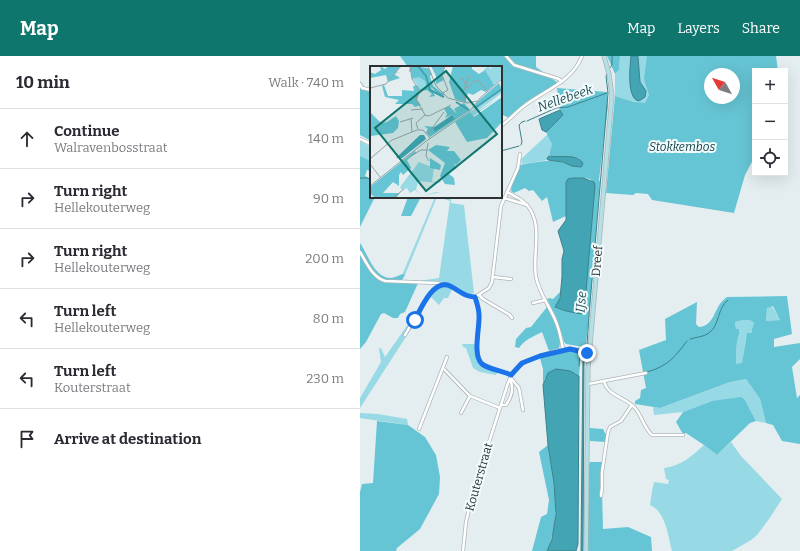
<!DOCTYPE html>
<meta charset="utf-8">
<style>
:root{--surface:#fff;--page:#f7f7f7;--text:#2b2b33;--muted:#7c7c81;--line:#e1e1e2;--accent:#0f766e}
body{margin:0;font-family:Bitter,serif;background:var(--page);color:var(--text)}
.controls{position:absolute;right:12px;top:12px;display:grid;overflow:hidden;border-radius:0px;box-shadow:0 4px 16px #0002}
.controls button{width:36px;height:36px;display:grid;place-items:center;padding:0;border:0;border-bottom:1px solid var(--line);background:var(--surface);color:var(--text);font:20px sans-serif}
.compass{position:absolute;left:344px;top:12px;width:36px;height:36px;border-radius:50%;background:var(--surface);box-shadow:0 4px 16px #0002;rotate:309deg}
.stop{position:absolute;width:12px;height:12px;margin:-9px;border:3px solid #1a73e8;border-radius:50%;background:#fff}
.stop.end{background:#1a73e8;border-color:#fff;box-shadow:0 1px 4px #0008}
.list{margin:0;padding:0;list-style:none}
h2{display:flex;justify-content:space-between;align-items:center;height:52px;margin:0;padding:0 16px;font-size:17px}
h2 small{font-size:13px;font-weight:400;color:var(--muted)}
.list li{display:grid;grid-template-columns:26px 1fr auto;gap:12px;align-items:center;box-sizing:border-box;height:60px;padding:0 16px;border-top:1px solid var(--line)}
.list b{display:block;font-size:15px;white-space:nowrap}
.list p{margin:0;font-size:13px;white-space:nowrap;color:var(--muted)}
.list em{font-size:13px;font-style:normal;color:var(--muted)}
.icon{flex:none;width:22px;height:22px;fill:none;stroke:currentColor;stroke-width:2;stroke-linecap:round;stroke-linejoin:round}
.map{position:relative;flex:none;width:440px;height:495px;overflow:hidden}
header{display:flex;align-items:center;gap:24px;box-sizing:border-box;height:56px;padding:0 20px;background:var(--accent);color:#fff}
header strong{font-size:19px}
nav{display:flex;gap:22px;margin-inline-start:auto;font-size:14px}
main{display:flex}
aside{flex:1;background:var(--surface)}
.map>svg:first-child{display:block}
.green{fill:#97d9e4}
.forest{fill:#66c5d4;fill-rule:evenodd}
.water{fill:#43a5b3;stroke:#3c828c}
.lines{fill:none;stroke-linecap:round;stroke-linejoin:round}
.stream{stroke:#3c828c;stroke-width:1}
.street-casing{stroke:#acb6b7;stroke-width:4}
.secondary-casing{stroke:#acb6b7;stroke-width:5}
.street{stroke:#fff;stroke-width:2.5}
.secondary{stroke:#b4e0e5;stroke-width:3.5}
.route{stroke:#1a73e8;stroke-width:5}
.labels{text-anchor:middle;dominant-baseline:central;stroke-width:4;stroke-linejoin:round;paint-order:stroke}
.park-label{font-size:12px;font-style:italic;fill:#0d3b41;stroke:#f2fcfd}
.street-label{font-size:12px;fill:#2c3031;stroke:#f2fcfd}
.water-label{font-size:13px;font-style:italic;fill:#214c53;stroke:#f2fcfd}
.inset-river{fill:none;stroke:#43a5b3;stroke-width:2}
.inset-road{fill:none;stroke:#9aa2a4;stroke-width:1}
.view{fill:#0f766e;fill-opacity:0.15;stroke:#0f766e;stroke-width:2}
.inset-edge{fill:none;stroke:#2c3031;stroke-width:2}
</style>
<header>
<strong>Map</strong>
<nav><a>Map</a><a>Layers</a><a>Share</a></nav>
</header>
<main>
<aside>
<h2>10 min<small>Walk · 740 m</small></h2>
<ul class="list">
<li><svg class="icon" aria-label="ahead" viewBox="0 0 24 24"><path d="M12 20V5M6 11l6-6 6 6"/></svg><div><b>Continue</b><p>Walravenbosstraat</p></div><em>140 m</em></li>
<li><svg class="icon" aria-label="right" viewBox="0 0 24 24"><path d="M7 20v-9h11M14 6l5 5-5 5"/></svg><div><b>Turn right</b><p>Hellekouterweg</p></div><em>90 m</em></li>
<li><svg class="icon" aria-label="right" viewBox="0 0 24 24"><path d="M7 20v-9h11M14 6l5 5-5 5"/></svg><div><b>Turn right</b><p>Hellekouterweg</p></div><em>200 m</em></li>
<li><svg class="icon" aria-label="left" viewBox="0 0 24 24"><path d="M17 20v-9H6M10 6l-5 5 5 5"/></svg><div><b>Turn left</b><p>Hellekouterweg</p></div><em>80 m</em></li>
<li><svg class="icon" aria-label="left" viewBox="0 0 24 24"><path d="M17 20v-9H6M10 6l-5 5 5 5"/></svg><div><b>Turn left</b><p>Kouterstraat</p></div><em>230 m</em></li>
<li><svg class="icon" aria-label="arrive" viewBox="0 0 24 24"><path d="M6 21V4h12l-3 4 3 4H6"/></svg><div><b>Arrive at destination</b></div></li>
</ul>
</aside>
<div class="map">
<svg width="440" height="495" viewBox="0 0 440 495">
<rect width="100%" height="100%" fill="#e4eef0"/>
<g class="green">
<polygon points="260,0 271,0 270,27 272,39 285,41 286,35 280,26 278,0 287,0 289,39 285,48 274,46 255,40 255,18 259,14"/>
<polygon points="188,78 192,88 189,99 190,100 187,103 188,104 162,108 161,103"/>
<polygon points="0,85 11,91 11,105 0,100"/>
<polygon points="75,141 77,141 45,219 41,224 40,224"/>
<path d="M78,141L91,143V147L104,149L114,237C106,241 101,234 94,230C83,224 71,225 59,225L79,222L90,145Z"/>
<polygon points="83,230 92,233 88,242 84,242 79,249 71,241 78,232"/>
<polygon points="412,250 420,264 406,265 407,251"/>
<polygon points="58,254 62,256 0,352 0,342 21,306 19,293 21,292 25,301"/>
<polygon points="383,264 390,264 394,267 392,273 392,277 386,281 382,308 376,308 376,296 377,286 379,278 379,273 376,273 375,266"/>
<path d="M102,288H115C116,308 120,309 138,315L136,319L120,316L113,312L106,292L103,291Z"/>
<polygon points="386,323 400,343 406,367 396,365 385,344 352,345 323,356 294,359 293,351 300,352 370,326"/>
<polygon points="0,357 18,358 47,363 48,369 0,362"/>
<path d="M371,386L381,400L422,443L409,463L397,479L391,484L372,495H312C308,480 306,456 290,449L292,435L294,426L308,428L309,424L306,423L304,412C321,410 332,400 344,389L357,399Z"/>
</g>
<g class="forest">
<path d="M40,0H176V11L198,27C180,37 164,48 149,62L141,58V11H48Z"/>
<polygon points="247,0 260,0 259,14 255,18"/>
<path d="M287,0H416L418,15H395V100L385,119L374,157L292,144L288,138L276,137L273,139L246,137L255,40L274,46L285,47L289,39L284,23ZM350,18H374V42H350Z"/>
<polygon points="0,25 5,32 11,34 11,85 0,79"/>
<path d="M197,32L247,36L248,50L239,124L240,126L229,263L226,288L224,291L206,288L204,286L196,261L187,243L189,242L193,243L201,235L199,244L195,251L206,255L221,258L224,254L231,174L234,127L230,123L223,122L206,145V160L193,166L187,141L182,145L173,134L169,135L165,132L154,137L151,135L152,128L160,109C172,107 184,104 196,105C205,106 212,111 221,111L219,102C209,100 197,104 189,99L192,88L186,76L203,59L200,54Z"/>
<polygon points="0,100 11,105 11,115 7,114 5,120 11,123 11,141 30,141 14,143 0,171"/>
<polygon points="48,141 61,141 51,160 41,160"/>
<path d="M0,187C8,198 14,222 31,222C34,222 39,219 43,218L45,219L42,224L59,225L45,256L40,258L38,262H33L24,257L21,258L6,286L0,293V198C7,208 12,223 25,226L17,220L12,213L1,197H0Z"/>
<path d="M427,240L432,278L414,283V291L440,287V303L432,311L437,342L440,339V388L422,385L413,369L406,367L400,343L386,323L370,326L300,352L275,348V345L280,342L281,334L286,332L279,294L306,284L305,263L337,246L336,268L339,271C351,270 353,260 358,251C360,247 363,244 367,241ZM413,250L420,264L406,265L407,252ZM383,264H390L394,267L392,273V277H387L382,307L376,308V296L377,286L379,278V273H376L375,266Z"/>
<path d="M187,251C192,261 204,280 199,292L189,295L182,276C173,281 165,283 159,292L155,291L156,283L166,272L171,271Z"/>
<polygon points="207,295 214,295 221,298 219,320 215,317 185,322 183,329 183,313 180,302"/>
<polygon points="381,341 385,344 396,365 390,367 357,399 344,389 326,377 323,378 316,366 323,356 352,345"/>
<polygon points="17,365 48,369 65,381 76,399 80,421 79,438 60,473 37,492 36,495 0,495 0,436 2,428 13,427"/>
<polygon points="229,372 243,373 245,377 247,377 246,386 230,385"/>
<path d="M188,389C194,426 202,459 187,495H172L181,461L187,458L189,444L179,396Z"/>
<polygon points="230,406 243,406 242,433 243,473 268,471 291,481 292,495 228,495 228,410"/>
</g>
<g class="water">
<path d="M271,0H278L280,26L286,35L285,41L279,45L276,44C267,37 270,11 271,0Z"/>
<polygon points="200,54 203,59 186,76 182,74 179,63"/>
<path d="M189,100C199,102 219,97 223,108L221,111L212,110L203,106L188,104L187,102Z"/>
<polygon points="213,122 223,122 234,126 235,130 225,247 223,257 221,258 206,255 195,251 200,242 202,221 202,203 204,195 198,175 206,164 206,126 208,123"/>
<polygon points="223,298 224,299 223,495 221,495"/>
<polygon points="196,313 210,315 219,320 218,488 216,495 187,495 192,483 196,458 194,427 188,389 183,329 188,317"/>
</g>
<g class="lines">
<g class="stream">
<polyline points="249,13 252,9 252,0"/>
<polyline points="167,65 196,52 208,51 247,37"/>
<polyline points="161,89 162,86 159,69 162,66 165,65"/>
<polyline points="141,95 159,90"/>
<polyline points="0,122 8,122 11,125"/>
<path d="M330,283C336,281 344,281 349,277C360,269 357,252 368,244"/>
<polyline points="222,292 223,292"/>
<polyline points="224,294 227,289 229,259 248,37 246,20 247,18"/>
<polyline points="219,310 220,297"/>
<path d="M287,316C308,310 314,302 327,285"/>
</g>
<defs>
<g id="street">
<polyline points="146,0 154,9 199,23 202,26"/>
<polyline points="0,28 2,32 11,34"/>
<path d="M141,70C149,64 156,56 164,50C185,34 212,26 222,0"/>
<polyline points="0,83 11,88"/>
<polyline points="141,141 167,149 160,143 147,136"/>
<path d="M167,149C184,169 172,197 176,221C179,237 190,251 196,266C200,275 201,284 203,293"/>
<path d="M0,196C7,207 12,221 25,225L78,227C81,229 84,228 87,229C98,232 103,241 115,241"/>
<polyline points="133,221 151,223"/>
<polyline points="119,239 123,243 150,259 152,262"/>
<polyline points="115,241 129,232 132,226 141,150 158,112 160,98"/>
<path d="M115,241C117,247 119,253 119,259C120,271 112,299 122,308C128,313 143,315 151,319"/>
<polyline points="173,247 185,244"/>
<path d="M45,279C53,266 68,235 80,229"/>
<polyline points="83,312 110,340 140,352"/>
<polyline points="150,321 159,332 163,354"/>
<path d="M244,325C248,341 266,341 275,352C282,360 284,372 292,379H323"/>
<polyline points="228,328 286,317"/>
<path d="M141,349H146C152,340 154,333 150,323"/>
<polyline points="101,357 110,340"/>
<polyline points="59,373 87,301"/>
<polyline points="241,440 242,431 242,416 248,376 250,371 261,365 272,349"/>
<path d="M103,495L106,466L113,436L148,327C156,306 170,303 189,297C196,295 204,292 211,293C217,293 223,297 229,297"/>
</g>
<polyline id="secondary" points="226,495 228,313 252,39 249,18 244,0"/>
</defs>
<use href="#street" class="street-casing"/>
<use href="#secondary" class="secondary-casing"/>
<use href="#street" class="street"/>
<use href="#secondary" class="secondary"/>
</g>
<g class="lines">
<path class="route" d="M55,264C61,252 74,222 90,230C99,234 104,241 115,241C117,247 119,253 119,259C120,271 112,299 122,308C128,313 143,315 151,319L162,307L180,300L210,293L227,297"/>
</g>
<g class="labels">
<g class="park-label">
<text x="322" y="91">Stokkembos</text>
</g>
<g class="street-label">
<text transform="translate(237 205) rotate(-85)">Dreef</text>
<text transform="translate(119 421) rotate(-74)">Kouterstraat</text>
</g>
<g class="water-label">
<text transform="translate(205 42) rotate(-19)">Nellebeek</text>
<text transform="translate(221 246) rotate(-85)">IJse</text>
</g>
</g>
<g transform="translate(10 10)">
<rect width="132" height="132" fill="#e4eef0"/>
<path d="M119,0L120,3L123,0H132V12L124,19L114,3ZM49,10L55,15L56,21L50,23L43,13ZM132,24V27L102,49L128,32L102,51L100,46ZM49,96L64,102L62,116L73,115L68,117L48,115L46,124L53,130L66,126H70L53,130L45,124L40,127L37,122L32,124L30,121Z" fill="#97d9e4"/>
<path d="M10,0L15,3L19,0H31L25,7L30,6L24,8L30,12L18,16L16,9L0,12V6L5,8L11,4ZM40,0L58,2L62,8L60,10L63,20L75,29H69L60,20L65,30L59,31L62,28L57,24L50,25L47,34L51,39L45,41L42,38H25L29,34L15,31L12,20L14,19L18,30H32V24L44,25L43,20L47,19L50,23L56,21L55,15L49,11L42,13L41,5L39,6ZM61,0H75L72,9L74,14L66,18V10ZM83,0H102V3L109,8L115,4L124,19L116,26L111,24L103,29L98,27L95,36L85,33L79,16ZM129,17L132,24L103,43L107,36ZM132,31V56L117,72L97,76L85,56L100,46L104,51ZM94,37L100,44L60,71L56,66L58,63L54,60L66,61L65,66L85,53L82,49L75,52L77,48L74,43L79,40L87,48L84,43ZM0,46L11,57L17,56L26,50L29,55L28,62L23,67L1,70ZM66,79L80,81L77,85H84L91,94L86,99L83,97L87,102L78,107L84,112L85,119L75,118L70,110L75,97L58,84ZM45,85L46,87L37,94L41,102L33,109L31,106L29,109V120L23,116L13,127H30L26,132H5L1,128L0,121ZM60,92L71,99L70,104L60,102Z" fill="#66c5d4"/>
<path d="M82,49L85,53L65,66L63,62ZM50,69H54L56,73L32,92H26Z" fill="#43a5b3"/>
<path class="inset-river" d="M48,0L56,10L60,24L74,31M86,36L99,44M105,42L132,23"/>
<path class="inset-road" d="M40,0L42,13L49,24L46,33L55,49M58,0L66,20L78,32L97,37L107,35M89,12L93,13L97,22L104,15H109L117,25M0,22L16,18L31,0M73,27L78,24L72,9L75,0M96,36L93,27L99,9M41,44L53,43M55,49L59,50L81,39M41,53L42,66M30,56L43,52M48,63L46,57L55,49M58,68L74,46M58,77L56,90L59,95M41,90L51,84H58M0,93L22,74L47,64H53L60,72M0,98L10,111M0,120L55,76L100,45L110,32L132,13M23,132L34,123"/>
<path class="view" d="M76,5L127,68L56,125L5,62Z"/>
<rect width="132" height="132" class="inset-edge"/>
</g>
</svg>
<div class="controls">
<button>+</button>
<button>−</button>
<button><svg class="icon" aria-label="locate" viewBox="0 0 24 24"><circle cx="12" cy="12" r="6"/><path d="M12 2v4M12 18v4M2 12h4M18 12h4"/></svg></button>
</div>
<svg class="compass" viewBox="-18 -18 36 36"><path d="M0-13l5 13h-10z" fill="#e53935"/><path d="M0 13l5-13h-10z" fill="#7c7c81"/></svg>
<div class="stop" style="left:55px;top:264px"></div>
<div class="stop end" style="left:227px;top:297px"></div>
</div>
</main>
